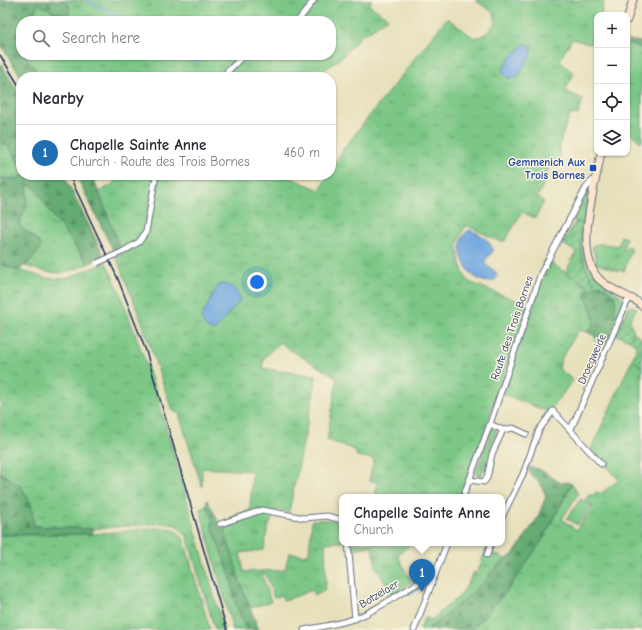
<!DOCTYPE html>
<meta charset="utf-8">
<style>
:root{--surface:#fff;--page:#f2f2f3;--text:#2b2b33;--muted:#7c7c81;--line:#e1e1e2;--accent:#1f6fb2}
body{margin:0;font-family:"Comic Neue",sans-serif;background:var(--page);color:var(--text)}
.controls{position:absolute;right:12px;top:12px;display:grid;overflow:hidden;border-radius:8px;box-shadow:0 1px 3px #0004}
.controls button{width:36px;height:36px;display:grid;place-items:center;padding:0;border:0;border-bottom:1px solid var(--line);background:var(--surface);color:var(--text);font:20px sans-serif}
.you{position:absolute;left:257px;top:282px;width:14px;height:14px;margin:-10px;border:3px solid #fff;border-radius:50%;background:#1a73e8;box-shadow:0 0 0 6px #1a73e833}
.badge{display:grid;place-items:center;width:26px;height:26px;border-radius:50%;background:var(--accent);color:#fff;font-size:13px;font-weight:700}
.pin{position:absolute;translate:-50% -33px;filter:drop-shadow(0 1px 2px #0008)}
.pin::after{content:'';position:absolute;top:21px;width:14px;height:12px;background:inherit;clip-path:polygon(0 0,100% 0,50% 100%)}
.popup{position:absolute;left:339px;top:494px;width:166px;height:52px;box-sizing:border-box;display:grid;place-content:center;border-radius:8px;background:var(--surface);filter:drop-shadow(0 1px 3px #0005);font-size:13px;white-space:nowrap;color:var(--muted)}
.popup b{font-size:15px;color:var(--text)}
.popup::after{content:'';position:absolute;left:50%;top:100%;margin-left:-8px;border:8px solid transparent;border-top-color:var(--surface)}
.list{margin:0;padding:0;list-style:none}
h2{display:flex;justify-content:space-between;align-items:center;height:52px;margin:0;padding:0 16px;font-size:17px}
h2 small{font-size:13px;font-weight:400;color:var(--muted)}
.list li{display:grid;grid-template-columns:26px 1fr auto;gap:12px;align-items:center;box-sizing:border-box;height:56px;padding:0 16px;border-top:1px solid var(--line)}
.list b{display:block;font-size:15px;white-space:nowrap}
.list p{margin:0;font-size:13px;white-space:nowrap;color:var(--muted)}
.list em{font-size:13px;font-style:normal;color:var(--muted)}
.icon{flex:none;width:22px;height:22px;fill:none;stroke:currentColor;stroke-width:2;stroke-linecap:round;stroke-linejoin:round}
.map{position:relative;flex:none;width:642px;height:630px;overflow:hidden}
.search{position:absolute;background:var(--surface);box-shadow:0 1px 3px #0004;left:16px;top:16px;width:320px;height:44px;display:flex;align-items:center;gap:10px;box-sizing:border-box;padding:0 14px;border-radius:16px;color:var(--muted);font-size:15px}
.panel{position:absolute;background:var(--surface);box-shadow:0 1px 3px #0004;left:16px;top:72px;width:320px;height:108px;border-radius:16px}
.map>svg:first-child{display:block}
.grass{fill:url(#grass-tufts);stroke:#4c7b72}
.forest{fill:url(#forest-firs);stroke:#406e68}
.park{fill:url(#park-dots);stroke:#4c7b72}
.garden{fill:url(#garden-furrows);stroke:#4c7b72}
.pitch{fill:#7cc786;stroke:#4c7b72}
.water{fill:#71a8df;stroke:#466c9e}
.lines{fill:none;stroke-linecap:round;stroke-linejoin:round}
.stream{stroke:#71a8df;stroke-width:1.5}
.street-casing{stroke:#626d7f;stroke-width:7}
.secondary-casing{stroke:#626d7f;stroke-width:9}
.street{stroke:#fff;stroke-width:5}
.secondary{stroke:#fbe5cf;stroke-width:7}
.rail{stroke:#1b2f5e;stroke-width:1.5}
.street-bridge-casing{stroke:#626d7f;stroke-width:7;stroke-linecap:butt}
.street-bridge{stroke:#fff;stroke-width:5}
.transit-dot{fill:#1a4fb4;stroke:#fcf5e5;stroke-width:1.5}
.labels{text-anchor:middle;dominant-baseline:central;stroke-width:3;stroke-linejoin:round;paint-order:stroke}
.transit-label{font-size:11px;font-weight:bold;fill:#164399;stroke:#fcf5e5;text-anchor:end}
.street-label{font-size:11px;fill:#1b2f5e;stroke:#fcf5e5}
</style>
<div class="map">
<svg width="642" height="630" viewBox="0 0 642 630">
<defs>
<pattern id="grass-tufts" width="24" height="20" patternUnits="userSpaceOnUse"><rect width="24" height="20" fill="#7cc786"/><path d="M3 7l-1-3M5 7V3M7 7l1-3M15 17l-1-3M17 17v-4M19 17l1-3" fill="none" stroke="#65a271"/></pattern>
<pattern id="forest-firs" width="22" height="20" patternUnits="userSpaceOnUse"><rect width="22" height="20" fill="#65ac73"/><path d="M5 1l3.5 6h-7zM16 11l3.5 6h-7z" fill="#528c62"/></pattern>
<pattern id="park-dots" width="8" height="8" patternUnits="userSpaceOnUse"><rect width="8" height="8" fill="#7cc786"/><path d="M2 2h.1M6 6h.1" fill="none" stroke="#65a271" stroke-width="1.8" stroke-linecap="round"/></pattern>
<pattern id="garden-furrows" width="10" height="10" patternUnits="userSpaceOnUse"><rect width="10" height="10" fill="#7cc786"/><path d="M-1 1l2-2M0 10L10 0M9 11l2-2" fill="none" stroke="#65a271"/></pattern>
</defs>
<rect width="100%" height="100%" fill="#fcf5e5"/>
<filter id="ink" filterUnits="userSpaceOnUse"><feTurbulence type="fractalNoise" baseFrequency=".025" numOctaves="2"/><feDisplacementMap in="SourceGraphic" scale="8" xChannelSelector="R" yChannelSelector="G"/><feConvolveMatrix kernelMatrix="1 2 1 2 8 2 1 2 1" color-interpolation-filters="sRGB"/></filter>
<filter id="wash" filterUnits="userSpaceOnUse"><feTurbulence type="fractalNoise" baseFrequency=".012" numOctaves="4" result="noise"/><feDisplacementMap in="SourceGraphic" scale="16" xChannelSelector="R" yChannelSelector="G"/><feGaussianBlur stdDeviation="0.9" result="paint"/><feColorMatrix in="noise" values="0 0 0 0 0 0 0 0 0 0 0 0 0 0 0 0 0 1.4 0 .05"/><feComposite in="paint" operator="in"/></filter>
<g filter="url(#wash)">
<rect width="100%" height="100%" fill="#e6e0bb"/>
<g class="grass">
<polygon points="62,0 313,0 296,21 30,21 38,4 69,5"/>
<polygon points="316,0 372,0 369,5 388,18 368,32 362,34 344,55 316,77 224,77 246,55 331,55 331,21 300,21"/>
<path d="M475,0H604L601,15H597V31L591,44L572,39L559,61L574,73L565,91L583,99L578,115L571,114C563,131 557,144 560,162L556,167L551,164C545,176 544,186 537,197L544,202L535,218L522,212L505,241H499L466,225C463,231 459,238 458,243C457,254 462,275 469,282L528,305L467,481L461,497H375L378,482L369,481L374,459L357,456L355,450L327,440L337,379L331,374L290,350L280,342L264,358L262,368L316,376L315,386L289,512L277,510C268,523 266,535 264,550L240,553L244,572L285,570L289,553L304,555L309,553L312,520C335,520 342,516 342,542L325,543L326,584L324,591L314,596L312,590L284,601L281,596L274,598L266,574H262L271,602L250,608L241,585L224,528L234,525L232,517L250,510L252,471L202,468V487L179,414L172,410L140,317L116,257L132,249L145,238L158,175H283L320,190L328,175H331V170L344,148L447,18L474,38L483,36L496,23L494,13Z"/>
<polygon points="627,42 642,48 642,143 627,131"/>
<polygon points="24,55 241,55 222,72 219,77 41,77"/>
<path d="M2,142C12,148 26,167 19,179L0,178V144Z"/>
<polygon points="119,175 155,175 143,237 121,251 99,192 113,184"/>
<path d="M28,184L36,188L47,207L88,264C59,276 56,275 25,266L35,256L38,241L20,226C19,218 24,215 26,207C28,200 26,192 28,184Z"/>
<path d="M588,191H590C587,210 577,245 587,264C592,274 614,288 623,298V307L614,328C609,318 621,305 613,294C610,290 604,287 600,284L597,287C581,264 578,251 582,223L572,220Z"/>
<path d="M621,236L626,238L623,250H625L627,246L632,248L624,271L619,270V271L597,264L592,246C602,241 611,247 619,245Z"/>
<polygon points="106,262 119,290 155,388 224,630 215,630 187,536 176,525 164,523 92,529 34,526 31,504 4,474 0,473 0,264 44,278 66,279"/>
<path d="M549,262L592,289H587C583,303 604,321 587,332L579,330L561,359L559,369L573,380L549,412L503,394Z"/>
<polygon points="632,360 642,367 642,630 471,630 506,592 541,542 572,484 578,494 562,519 576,530 593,506 585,500 590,494 592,496 597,491 600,494 619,480 591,449"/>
<polygon points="495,428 497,430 481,477 475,474 492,429"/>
<path d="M206,506C212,512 213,518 212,526L231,578L235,603L247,630H233L200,509Z"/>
<path d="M156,528C169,527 177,529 184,540L210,630H0V535L93,534Z"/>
<polygon points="351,543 410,543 409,546 397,555 412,582 392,594 376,567 372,546 352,549"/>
<polygon points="486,550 506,559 493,570 483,583 454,609 427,630 420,630 425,617 431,620 462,594 474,572 477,573"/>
<polygon points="427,581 428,584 410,594 407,591"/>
</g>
<g class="forest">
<polygon points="0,0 62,0 69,5 69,19 38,4 30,21 21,21 21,39 17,47 21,52 21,55 24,55 41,77 21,77 0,44"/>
<polygon points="628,40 642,42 642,48 627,42"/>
<polygon points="0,62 21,97 21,169 10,147 2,142 0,144"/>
<path d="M21,175H64L104,256L88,264L47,207L36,188L29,185C26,192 28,200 26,207C24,215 19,218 20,226L38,241L41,247L35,256L18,271L0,264V178L19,179Z"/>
<polygon points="76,175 92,175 121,251 115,254"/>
<path d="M600,284C604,288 611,291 614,296C618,302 613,332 610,338C607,342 602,345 598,348L595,336L587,332C602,322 587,304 584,292C589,288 595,289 600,284Z"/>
<polygon points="527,467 539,469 561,483 567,482 572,484 541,542 506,592 471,630 427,630 469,596 506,559 514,554 538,517 546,496 540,483 531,475"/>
<polygon points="0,473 21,486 31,504 34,526 92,529 93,534 0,535"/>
<path d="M207,500L217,518L219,528H224L241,585L259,630H247L235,603L231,578L212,526C213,518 212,512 206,506Z"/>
</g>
<polygon class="park" points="633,306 637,308 630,320 634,332 630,340 616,335 628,308"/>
<g class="garden">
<path d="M575,222L582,223C578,251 581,264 597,287L592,289L566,272L576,252L563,244Z"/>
<polygon points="634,332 642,339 642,367 632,360 637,346 630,340"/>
</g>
<polygon class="pitch" points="581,499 591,506 577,525 567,518"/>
<g class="water">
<path d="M526,43L532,46L530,57L517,77L508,78L502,72C507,59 516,52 526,43Z"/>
<path d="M469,230C481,234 489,239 493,251L484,262C488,268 494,269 497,274L495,280C472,291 447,245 469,230Z"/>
<path d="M220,284C231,284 238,289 240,300L214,331C206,328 203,325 201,318C208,306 212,294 220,284Z"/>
</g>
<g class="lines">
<g class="stream">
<polyline points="86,0 128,21"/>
<polyline points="187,55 199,64"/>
<polyline points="410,594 427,585"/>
</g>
</g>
</g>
<g filter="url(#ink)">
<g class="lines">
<defs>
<g id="street">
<polyline points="298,21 314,0"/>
<polyline points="222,77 244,55"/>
<polyline points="122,252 139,242 146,232 156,175"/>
<polyline points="571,429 627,302 631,298"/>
<polyline points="503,430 513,428 526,434"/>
<polyline points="470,480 484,482 487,478 492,454 503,430 490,424"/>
<polyline points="463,497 490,424 541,273 586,188 595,178"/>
<polyline points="502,517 523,474 539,430 553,411 601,464"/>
<polyline points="220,524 262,510 305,518 327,516 342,520"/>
<polyline points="348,543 355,619"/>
<polyline points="487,555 491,543"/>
<path d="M304,630C323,626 343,624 361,616C387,605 409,585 435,575"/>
<polyline points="414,630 447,543"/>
</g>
<g id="secondary">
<polyline points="627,20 633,0"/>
<path d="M601,153C595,187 573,254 600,280C611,290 626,295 638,302L642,306"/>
</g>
</defs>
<use href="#street" class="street-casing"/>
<use href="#secondary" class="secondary-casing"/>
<use href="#street" class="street"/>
<use href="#secondary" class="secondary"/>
<g class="rail">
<polyline points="0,55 21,89"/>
<polyline points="69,175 118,279 146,351 227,630"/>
</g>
<defs>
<polyline id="street-bridge" points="97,263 122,252"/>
</defs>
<use href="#street-bridge" class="street-bridge-casing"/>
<use href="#street-bridge" class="street-bridge"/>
</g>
</g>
<rect class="transit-dot" x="589" y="164" width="8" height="8" rx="2"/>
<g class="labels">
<g class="transit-label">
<text x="585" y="162">Gemmenich Aux<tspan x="585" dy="13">Trois Bornes</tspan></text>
</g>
<g class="street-label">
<text transform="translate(512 328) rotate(-71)">Route des Trois Bornes</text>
<text transform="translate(592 359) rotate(-66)">Droegweide</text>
<text transform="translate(379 594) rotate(-31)">Botzelaer</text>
</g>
</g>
</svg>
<div class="controls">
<button>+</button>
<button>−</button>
<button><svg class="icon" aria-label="locate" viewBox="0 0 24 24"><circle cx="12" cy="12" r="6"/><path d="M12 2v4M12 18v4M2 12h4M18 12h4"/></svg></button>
<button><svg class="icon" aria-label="layers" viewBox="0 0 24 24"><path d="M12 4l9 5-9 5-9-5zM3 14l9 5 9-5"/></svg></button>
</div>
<div class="you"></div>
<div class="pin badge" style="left:422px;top:592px">1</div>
<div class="popup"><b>Chapelle Sainte Anne</b>Church</div>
<div class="search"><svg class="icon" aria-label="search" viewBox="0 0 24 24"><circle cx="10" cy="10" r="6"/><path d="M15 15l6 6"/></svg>Search here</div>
<section class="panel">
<h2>Nearby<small></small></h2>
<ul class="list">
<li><span class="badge">1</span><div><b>Chapelle Sainte Anne</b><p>Church · Route des Trois Bornes</p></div><em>460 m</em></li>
</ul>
</section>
</div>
